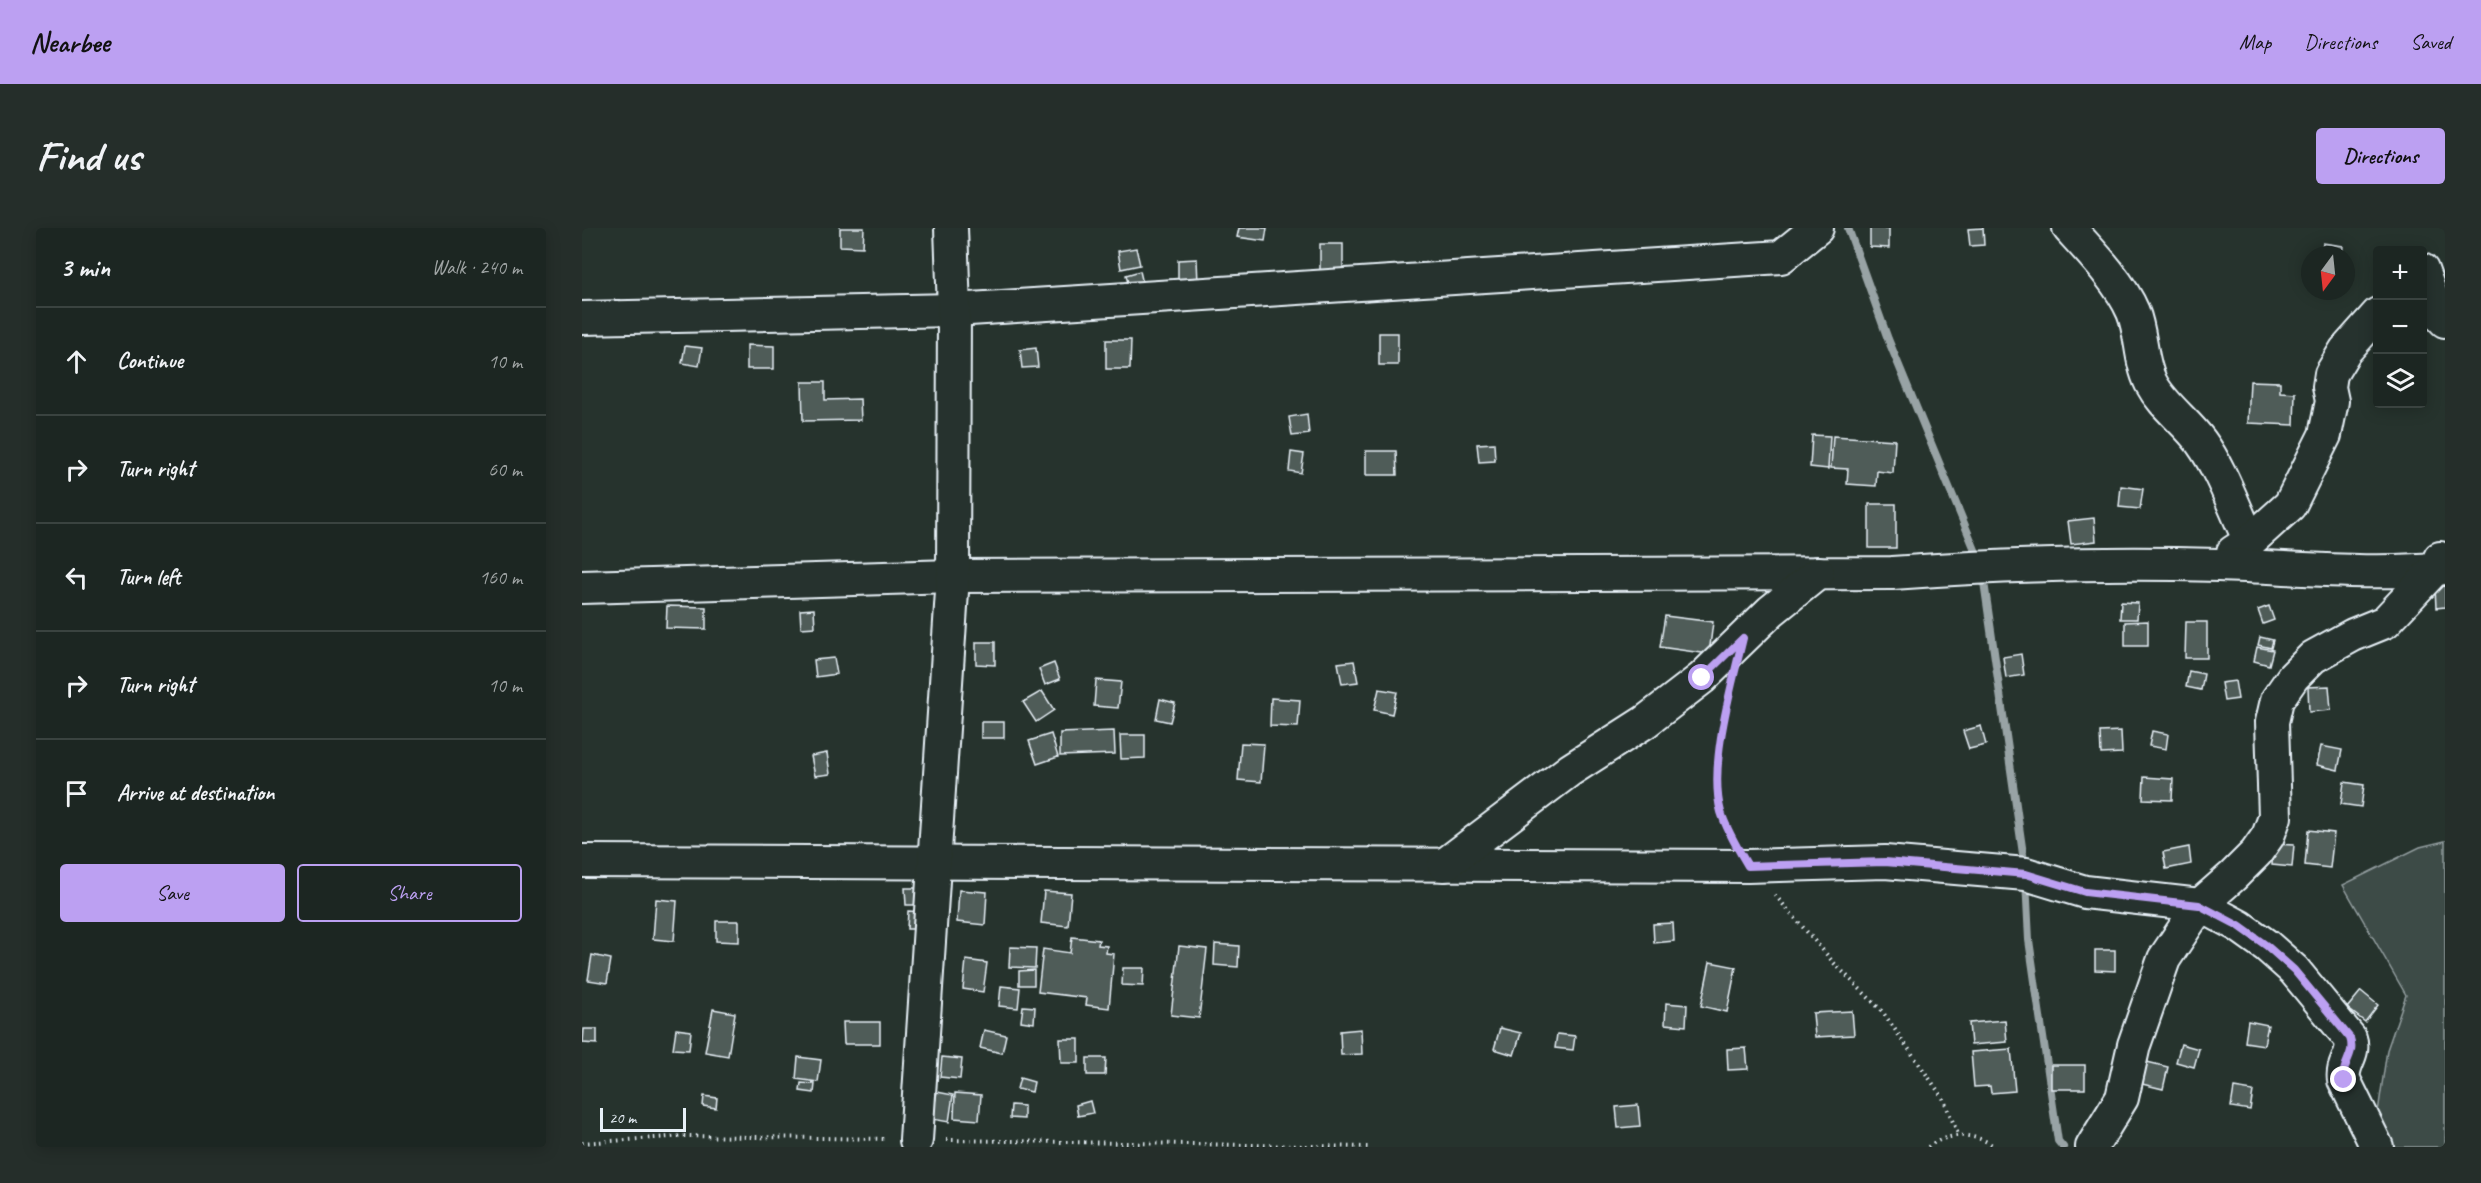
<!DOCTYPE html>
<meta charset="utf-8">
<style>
:root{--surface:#1c2622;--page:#252e2a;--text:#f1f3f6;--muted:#a0a5a5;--line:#3a4340;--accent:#bca0f2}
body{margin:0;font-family:Caveat,sans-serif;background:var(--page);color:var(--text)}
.controls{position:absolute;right:18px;top:18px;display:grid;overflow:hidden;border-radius:6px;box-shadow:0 3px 15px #0003}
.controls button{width:54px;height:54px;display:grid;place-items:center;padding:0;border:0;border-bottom:2px solid var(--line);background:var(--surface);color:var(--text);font:30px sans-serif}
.compass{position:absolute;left:1719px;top:18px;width:54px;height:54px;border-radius:50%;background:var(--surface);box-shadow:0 3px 15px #0003;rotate:195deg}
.scale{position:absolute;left:18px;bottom:15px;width:86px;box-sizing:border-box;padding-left:6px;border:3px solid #e8f1f8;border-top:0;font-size:16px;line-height:21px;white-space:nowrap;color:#e8f1f8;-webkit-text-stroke:4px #26332d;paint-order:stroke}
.stop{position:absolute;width:18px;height:18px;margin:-14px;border:4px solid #bca0f2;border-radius:50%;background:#fff}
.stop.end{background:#bca0f2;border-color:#fff;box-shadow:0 2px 6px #0008}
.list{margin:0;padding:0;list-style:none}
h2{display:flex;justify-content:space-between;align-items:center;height:78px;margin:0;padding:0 24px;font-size:26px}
h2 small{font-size:20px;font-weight:400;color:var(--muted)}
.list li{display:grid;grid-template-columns:39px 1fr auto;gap:18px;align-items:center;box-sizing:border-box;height:108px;padding:0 24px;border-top:2px solid var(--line)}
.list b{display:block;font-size:22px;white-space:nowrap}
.list em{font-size:20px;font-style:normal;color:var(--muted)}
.actions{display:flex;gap:12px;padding:18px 24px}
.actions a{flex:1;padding:14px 0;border:2px solid var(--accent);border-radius:6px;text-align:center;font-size:21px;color:var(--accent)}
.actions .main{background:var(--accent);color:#111}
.icon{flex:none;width:33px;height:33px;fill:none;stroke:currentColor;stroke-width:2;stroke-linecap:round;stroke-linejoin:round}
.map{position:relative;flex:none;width:1863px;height:919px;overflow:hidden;border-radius:6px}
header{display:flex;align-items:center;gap:36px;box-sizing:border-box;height:84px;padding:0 30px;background:var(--accent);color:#111}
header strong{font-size:28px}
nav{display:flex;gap:33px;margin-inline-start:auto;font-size:21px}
.intro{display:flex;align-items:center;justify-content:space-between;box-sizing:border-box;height:144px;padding:0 36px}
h1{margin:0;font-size:42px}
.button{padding:15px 27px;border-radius:6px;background:var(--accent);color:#111;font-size:21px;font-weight:700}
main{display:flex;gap:36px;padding:0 36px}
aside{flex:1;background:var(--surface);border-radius:6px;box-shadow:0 3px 15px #0003}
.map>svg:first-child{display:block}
.green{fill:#3e4b47;stroke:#939ea0;stroke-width:1.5}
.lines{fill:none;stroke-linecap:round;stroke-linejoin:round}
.stream{stroke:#98a3a5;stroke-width:8}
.building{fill:#505c59;stroke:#e8f1f8;stroke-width:1.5}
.street-casing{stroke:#e8f1f8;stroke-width:36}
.path{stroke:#e8f1f8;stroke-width:4;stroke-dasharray:1.5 4.5;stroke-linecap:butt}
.street{stroke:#26332d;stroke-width:32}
.route{stroke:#bca0f2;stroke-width:8}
</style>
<header>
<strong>Nearbee</strong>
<nav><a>Map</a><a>Directions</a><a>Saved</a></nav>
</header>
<div class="intro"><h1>Find us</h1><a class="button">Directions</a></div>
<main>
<aside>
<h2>3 min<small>Walk · 240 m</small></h2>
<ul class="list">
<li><svg class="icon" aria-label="ahead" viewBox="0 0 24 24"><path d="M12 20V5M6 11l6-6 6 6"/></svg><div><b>Continue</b></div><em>10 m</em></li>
<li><svg class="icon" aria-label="right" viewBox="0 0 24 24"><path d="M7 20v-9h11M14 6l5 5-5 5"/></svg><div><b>Turn right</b></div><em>60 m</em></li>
<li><svg class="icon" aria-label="left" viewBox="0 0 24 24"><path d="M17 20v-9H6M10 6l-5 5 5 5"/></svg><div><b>Turn left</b></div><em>160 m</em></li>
<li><svg class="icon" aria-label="right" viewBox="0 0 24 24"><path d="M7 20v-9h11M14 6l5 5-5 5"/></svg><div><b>Turn right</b></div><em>10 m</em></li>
<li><svg class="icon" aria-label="arrive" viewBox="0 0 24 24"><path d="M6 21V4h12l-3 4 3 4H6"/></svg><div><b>Arrive at destination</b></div></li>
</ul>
<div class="actions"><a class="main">Save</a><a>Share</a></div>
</aside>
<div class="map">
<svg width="1863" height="919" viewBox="0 0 1863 919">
<rect width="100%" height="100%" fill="#26332d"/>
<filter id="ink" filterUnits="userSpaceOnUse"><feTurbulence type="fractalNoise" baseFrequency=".0167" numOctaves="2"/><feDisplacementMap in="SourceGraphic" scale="12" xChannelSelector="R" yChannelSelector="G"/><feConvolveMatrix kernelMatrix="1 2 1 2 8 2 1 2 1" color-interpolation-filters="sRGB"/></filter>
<g filter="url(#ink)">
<polygon class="green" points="1863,613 1863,919 1791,919 1805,822 1824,767 1761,657 1838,619"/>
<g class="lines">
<g class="stream">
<polyline points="1266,0 1306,111 1398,334"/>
<polyline points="1401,347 1443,640"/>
<polyline points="1444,652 1447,712 1476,913 1481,919"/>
</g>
</g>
<g class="building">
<polygon points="258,0 282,0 281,19 258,18"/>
<polygon points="657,0 685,0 683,13 655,9"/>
<polygon points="1288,0 1307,0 1307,20 1288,19"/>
<polygon points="1401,0 1402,17 1388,18 1386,1"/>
<polygon points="1741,15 1761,18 1760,27 1739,27"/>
<polygon points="738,16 761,16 761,45 738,44"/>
<polygon points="554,20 558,37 539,41 536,23"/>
<polygon points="615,31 616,56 596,57 596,32"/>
<polygon points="558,43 561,56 547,59 544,47"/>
<rect x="797" y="105" width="19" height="32"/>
<polygon points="524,112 549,112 548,141 524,141"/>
<polygon points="165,117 192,118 192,141 165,141"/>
<polygon points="103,118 120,120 117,138 100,135"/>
<polygon points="454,120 456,139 440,140 438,122"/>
<polygon points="1668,153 1698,154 1698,164 1713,165 1712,197 1666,195"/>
<polygon points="220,154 243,154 243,172 278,171 279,192 221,193"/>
<polygon points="725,186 727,206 710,208 707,189"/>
<polygon points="1230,207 1248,208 1246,241 1228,239"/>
<polygon points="1251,208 1313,212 1311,245 1295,243 1294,258 1265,256 1266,241 1249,240"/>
<polygon points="912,215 913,233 897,234 895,216"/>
<polygon points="784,223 814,223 815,247 784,247"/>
<polygon points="709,224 722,226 719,245 707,243"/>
<polygon points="1539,258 1561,261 1558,281 1537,279"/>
<rect x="1287" y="276" width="27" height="44"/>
<polygon points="1512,290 1514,313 1489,316 1486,293"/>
<polygon points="1863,358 1863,379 1854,380 1853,359"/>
<polygon points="1539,374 1556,375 1555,391 1538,391"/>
<polygon points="85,378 124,379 124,401 84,400"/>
<polygon points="1687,378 1692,392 1681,396 1676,382"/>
<polygon points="232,381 233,399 219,400 218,382"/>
<polygon points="1083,388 1131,394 1127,426 1078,419"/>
<polygon points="1566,393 1566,418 1543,418 1543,394"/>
<polygon points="1604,394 1625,394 1625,430 1603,430"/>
<polygon points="1678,409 1691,412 1689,420 1676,417"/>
<polygon points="394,414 413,414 413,437 394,436"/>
<polygon points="1675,419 1691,422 1687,437 1672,433"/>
<polygon points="1439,426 1442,447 1424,450 1421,429"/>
<polygon points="252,430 255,446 234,449 232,432"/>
<polygon points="772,433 776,454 760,456 756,435"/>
<polygon points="472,435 478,451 463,457 457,441"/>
<polygon points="1607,443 1622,446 1619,462 1604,459"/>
<polygon points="514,452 539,454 536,480 512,478"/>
<polygon points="1653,453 1656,471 1642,473 1639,455"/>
<polygon points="1747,458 1749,482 1727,484 1726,459"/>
<polygon points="797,461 815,464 810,486 792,482"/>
<polygon points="460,463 472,482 454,494 441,474"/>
<polygon points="689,470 718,472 716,499 688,498"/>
<polygon points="578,471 593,475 588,494 574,491"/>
<rect x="399" y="494" width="23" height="16"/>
<polygon points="1399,498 1404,517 1387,521 1381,503"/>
<polygon points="532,503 533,526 478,528 478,505"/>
<polygon points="1539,503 1540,525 1519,526 1518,504"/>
<polygon points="1570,503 1586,506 1584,521 1567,518"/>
<polygon points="469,506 476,529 455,536 447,513"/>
<polygon points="538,507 563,507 563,530 539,531"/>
<polygon points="659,515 682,516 679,554 656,552"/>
<polygon points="1739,518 1760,522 1756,542 1735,537"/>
<polygon points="245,525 248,546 233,548 229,528"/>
<polygon points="1562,549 1591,551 1590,572 1561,571"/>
<polygon points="1762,554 1782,557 1779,579 1759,576"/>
<polygon points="1726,602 1752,605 1748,640 1723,637"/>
<polygon points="1691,616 1712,617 1710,639 1690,637"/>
<polygon points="1607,619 1609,636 1584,641 1581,624"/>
<polygon points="323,660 339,660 339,677 324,677"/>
<polygon points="377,662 405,664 403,697 375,694"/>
<polygon points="462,663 489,665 486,698 459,695"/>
<polygon points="74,671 95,673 92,713 71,711"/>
<polygon points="326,683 341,684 340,701 325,701"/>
<polygon points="134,693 157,693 157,714 134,713"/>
<polygon points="1091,695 1092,713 1072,715 1071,696"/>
<polygon points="490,709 517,712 516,717 525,718 524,725 532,726 527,780 504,777 505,770 456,764 461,721 488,725"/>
<polygon points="633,716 657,718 656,739 632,737"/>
<polygon points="597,718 625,721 617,790 589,787"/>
<polygon points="428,719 454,720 453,740 427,739"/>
<polygon points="1513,722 1533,722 1533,743 1513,742"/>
<polygon points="10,727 29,731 25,755 6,752"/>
<polygon points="384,732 405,735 401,764 381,761"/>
<polygon points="1128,734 1154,739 1145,784 1119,778"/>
<polygon points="541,740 562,740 561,758 540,757"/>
<polygon points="452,742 452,757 437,757 437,743"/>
<polygon points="419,758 438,760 436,780 417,778"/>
<polygon points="1779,763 1796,777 1783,794 1765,780"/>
<polygon points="1084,775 1105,777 1104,798 1083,796"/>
<polygon points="441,778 453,779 452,795 439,793"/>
<polygon points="131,781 153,785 146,828 123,824"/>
<polygon points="1270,783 1272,807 1233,809 1231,785"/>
<polygon points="1423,792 1425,814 1389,817 1387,795"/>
<polygon points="1666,793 1686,797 1682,817 1663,814"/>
<polygon points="261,794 298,794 298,816 262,816"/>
<polygon points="918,800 939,805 932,827 912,821"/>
<polygon points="2,801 15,801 15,816 1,815"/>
<polygon points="94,801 109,803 107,822 91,821"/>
<polygon points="779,801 780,826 759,827 758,803"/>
<polygon points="402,802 424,807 420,825 398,820"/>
<polygon points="975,806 993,808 991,822 973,820"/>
<polygon points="478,811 497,811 497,835 479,835"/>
<polygon points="1599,816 1617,821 1612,839 1594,834"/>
<polygon points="1164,820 1166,841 1146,842 1145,821"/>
<polygon points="1429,821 1433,863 1409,865 1408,858 1392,859 1389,824"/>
<polygon points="216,829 239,832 236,854 214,851"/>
<polygon points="360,829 380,831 378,851 358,849"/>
<polygon points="505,830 524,830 523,847 505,847"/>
<polygon points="1565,834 1586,839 1581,861 1560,856"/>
<rect x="1469" y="837" width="34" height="24"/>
<polygon points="438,850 452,854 450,864 435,861"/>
<polygon points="219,855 233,856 232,865 218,863"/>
<polygon points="1652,860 1671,863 1668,882 1649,879"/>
<polygon points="355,864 371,867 367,894 350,891"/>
<polygon points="373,865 399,867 397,892 372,890"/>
<polygon points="122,868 135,870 134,880 121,878"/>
<polygon points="508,873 511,885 496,888 494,877"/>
<polygon points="429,877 442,878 442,891 428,890"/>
<polygon points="1056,877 1058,898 1036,900 1034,879"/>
</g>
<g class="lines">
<defs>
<g id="street">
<path d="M1487,0C1508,23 1539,55 1551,84C1560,106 1558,133 1569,155C1581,178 1604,193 1619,214C1640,243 1652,280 1668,313"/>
<polyline points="1840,42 1855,84 1863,93"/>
<polyline points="0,90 372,82 1199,29 1235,0"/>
<polyline points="1651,324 1668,313 1708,277 1743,207 1750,173 1747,159 1749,146 1763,123 1796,86"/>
<path d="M0,359L371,348L1310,345C1418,337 1528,334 1636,337C1712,339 1788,348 1863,340"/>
<path d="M0,633L1166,638L1303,634L1444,646L1503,664L1618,677L1657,698L1685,718L1712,742L1768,810C1774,827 1759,835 1762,852L1795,919"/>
<polyline points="862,637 988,542 1063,494 1120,450 1189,383 1236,345"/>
<polyline points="334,912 371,348 372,82 369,0"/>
<polyline points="1510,919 1540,870 1552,817 1582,731 1618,677 1651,648 1674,625 1686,608 1693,589 1690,494 1695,472 1711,449 1731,429 1771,407 1803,394 1853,341 1858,330"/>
</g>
</defs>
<use href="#street" class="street-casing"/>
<g class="path">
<path d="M1148,467C1140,502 1130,547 1139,583C1141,592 1146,600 1150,609"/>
<polyline points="1193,667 1252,735 1300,783 1361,870 1376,906"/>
<polyline points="364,912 787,919"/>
<polyline points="0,915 103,908 305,911"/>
<path d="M1346,919C1365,904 1393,904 1413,919"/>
</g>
<use href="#street" class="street"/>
</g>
</g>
<g class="lines" filter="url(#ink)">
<path class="route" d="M1120,450L1161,410C1150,457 1126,538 1139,584C1145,603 1156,621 1166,638L1303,634L1444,646L1503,664L1617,677L1657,698L1685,718L1712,742L1768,810C1774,827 1759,835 1762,852"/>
</g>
</svg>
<div class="controls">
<button>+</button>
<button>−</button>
<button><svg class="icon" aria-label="layers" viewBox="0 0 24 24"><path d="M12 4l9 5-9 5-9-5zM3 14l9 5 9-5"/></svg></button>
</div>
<svg class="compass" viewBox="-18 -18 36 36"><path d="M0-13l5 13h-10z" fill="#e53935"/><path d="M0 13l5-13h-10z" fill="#a0a5a5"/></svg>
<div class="scale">20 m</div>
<div class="stop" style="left:1120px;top:450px"></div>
<div class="stop end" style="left:1762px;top:852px"></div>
</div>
</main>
